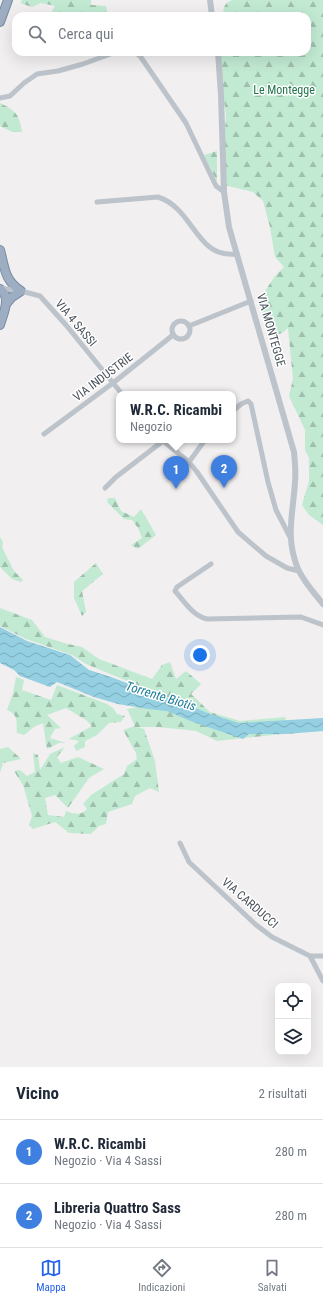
<!DOCTYPE html>
<html lang="it">
<meta charset="utf-8">
<style>
:root{--surface:#fff;--page:#f2f2f3;--text:#1f2937;--muted:#747a83;--line:#e0e1e3;--accent:#2563eb}
body{margin:0;font-family:"Roboto Condensed",sans-serif;background:var(--page);color:var(--text)}
.controls{position:absolute;right:12px;bottom:12px;display:grid;overflow:hidden;border-radius:8px;box-shadow:0 4px 16px #0002}
.controls button{width:36px;height:36px;display:grid;place-items:center;padding:0;border:0;border-bottom:1px solid var(--line);background:var(--surface);color:var(--text);font:20px sans-serif}
.you{position:absolute;left:200px;top:655px;width:14px;height:14px;margin:-10px;border:3px solid #fff;border-radius:50%;background:#1a73e8;box-shadow:0 0 0 6px #1a73e833}
.badge{display:grid;place-items:center;width:26px;height:26px;border-radius:50%;background:var(--accent);color:#fff;font-size:13px;font-weight:700}
.pin{position:absolute;translate:-50% -33px;filter:drop-shadow(0 1px 2px #0008)}
.pin::after{content:'';position:absolute;top:21px;width:14px;height:12px;background:inherit;clip-path:polygon(0 0,100% 0,50% 100%)}
.popup{position:absolute;left:116px;top:391px;width:120px;height:52px;box-sizing:border-box;display:grid;place-content:center;border-radius:8px;background:var(--surface);filter:drop-shadow(0 1px 3px #0005);font-size:13px;white-space:nowrap;color:var(--muted)}
.popup b{font-size:15px;color:var(--text)}
.popup::after{content:'';position:absolute;left:50%;top:100%;margin-left:-8px;border:8px solid transparent;border-top-color:var(--surface)}
.list{margin:0;padding:0;list-style:none}
h2{display:flex;justify-content:space-between;align-items:center;height:52px;margin:0;padding:0 16px;font-size:17px}
h2 small{font-size:13px;font-weight:400;color:var(--muted)}
.list li{display:grid;grid-template-columns:26px 1fr auto;gap:12px;align-items:center;box-sizing:border-box;height:64px;padding:0 16px;border-top:1px solid var(--line)}
.list b{display:block;font-size:15px;white-space:nowrap}
.list p{margin:0;font-size:13px;white-space:nowrap;color:var(--muted)}
.list em{font-size:13px;font-style:normal;color:var(--muted)}
.icon{flex:none;width:22px;height:22px;fill:none;stroke:currentColor;stroke-width:2;stroke-linecap:round;stroke-linejoin:round}
.map{position:relative;flex:none;width:323px;height:1067px;overflow:hidden}
.search{position:absolute;background:var(--surface);box-shadow:0 4px 16px #0002;left:12px;right:12px;top:12px;height:44px;display:flex;align-items:center;gap:10px;box-sizing:border-box;padding:0 14px;border-radius:12px;color:var(--muted);font-size:15px}
.sheet{height:180px;background:var(--surface)}
nav{display:flex;justify-content:space-around;align-items:center;box-sizing:border-box;height:56px;border-top:1px solid var(--line);background:var(--surface);font-size:11px;color:var(--muted)}
nav a{display:grid;justify-items:center;gap:2px}
nav .on{color:var(--accent)}
.map>svg:first-child{display:block}
.forest{fill:url(#forest-firs)}
.water{fill:url(#water-waves)}
.lines{fill:none;stroke-linecap:round;stroke-linejoin:round}
.trunk-casing{stroke:#778ba4;stroke-width:10}
.minor{stroke:#bcc3ca;stroke-width:5}
.tertiary{stroke:#bcc3ca;stroke-width:6}
.trunk{stroke:#9eaec2;stroke-width:8}
.labels{text-anchor:middle;dominant-baseline:central;stroke-width:3;stroke-linejoin:round;paint-order:stroke}
.park-label{font-size:12px;fill:#21744d;stroke:#fff}
.street-label{font-size:12px;fill:#49525a;stroke:#fff}
.water-label{font-size:13px;font-style:italic;fill:#1b7c9b;stroke:#fff}
</style>
<div class="map">
<svg width="323" height="1067" viewBox="0 0 323 1067">
<defs>
<pattern id="forest-firs" width="22" height="20" patternUnits="userSpaceOnUse"><rect width="22" height="20" fill="#c2ead3"/><path d="M5 1l3.5 6h-7zM16 11l3.5 6h-7z" fill="#a0c0ae"/></pattern>
<pattern id="water-waves" width="16" height="10" patternUnits="userSpaceOnUse"><rect width="16" height="10" fill="#94d0e2"/><path d="M0 5q4-4 8 0t8 0" fill="none" stroke="#7babba"/></pattern>
</defs>
<rect width="100%" height="100%" fill="#f1efef"/>
<g class="forest">
<polygon points="22,0 91,0 91,5 106,6 108,16 49,16 55,6 41,3 32,7 20,3"/>
<path d="M232,0H323V525L309,515L302,505L309,481V458L305,450V430L289,396L293,379L288,328L282,333L274,336L262,311L265,291L275,276L284,267L275,257L270,227L263,201L253,192L224,185L223,156L226,116L218,52H307V16H216L223,13C224,6 225,3 232,0Z"/>
<path d="M0,103C16,111 19,114 22,132H12L0,126Z"/>
<polygon points="217,151 217,182 204,155"/>
<polygon points="108,498 115,498 121,511 134,517 141,509 156,535 138,549 131,545 142,538 138,528 132,520 124,519 107,502"/>
<polygon points="0,537 3,542 2,547 14,571 23,580 21,582 12,579 0,567"/>
<polygon points="96,563 103,574 82,591 86,612 82,616 74,598 74,582"/>
<path d="M0,608L32,620L45,637L68,644L82,647L99,659L152,679L162,665L170,662L176,679L186,671L201,684L191,694L210,712L240,721L286,717L282,734L217,741L196,731L158,727H137L144,729L155,761L159,792L150,788L135,796L132,804L108,812L106,824L99,826L91,834L69,833L55,822L33,829L29,825L32,816L23,785L14,771L20,770L27,776L35,772L33,753L38,755L40,770L50,754L65,747L57,757L61,763L78,757L104,769L89,778L68,808L55,795L45,798L48,815L64,817L66,811C74,814 81,816 87,809L83,804L91,795L124,774L127,766L137,759L136,753L123,730L135,726L127,709L144,706L149,690L86,664L72,655L26,639L0,626Z"/>
<path d="M16,677L24,680L22,690L51,700L57,685L107,704L113,708L117,714L125,716L121,722L109,723L97,735L85,741V747L76,751L74,746L79,741L69,739L92,726L86,720L66,708L47,715L61,728L55,729L50,738L66,743H59L47,749L43,723L34,727L24,735L17,733C16,721 19,715 7,710L13,693Z"/>
<polygon points="8,747 21,759 3,763 0,773 0,749"/>
</g>
<polygon class="water" points="0,627 27,641 70,655 89,670 111,677 145,690 191,706 210,714 239,723 323,718 323,731 286,734 249,734 243,739 193,722 167,711 148,709 118,704 94,697 57,682 50,687 20,676 14,670 0,663"/>
<g class="lines">
<defs>
<g id="trunk">
<polyline points="0,22 8,0"/>
<path d="M0,250C5,268 4,280 21,291L12,297L6,304"/>
<path d="M0,289C12,297 3,314 0,325"/>
</g>
</defs>
<use href="#trunk" class="trunk-casing"/>
<g class="minor">
<polyline points="135,52 140,56 149,69 186,123 216,186 224,192"/>
<polyline points="0,98 10,96 24,83 37,74 58,71 83,64 116,52"/>
<path d="M97,202L158,197C195,209 195,259 237,254"/>
<polyline points="0,288 21,291 40,296 66,325 122,394"/>
<circle cx="181" cy="330" r="9"/>
<polyline points="189,326 251,301"/>
<polyline points="233,411 241,404 248,401 251,404 268,482 276,510 291,539"/>
<polyline points="44,434 113,383 173,335"/>
<polyline points="162,440 189,462 197,472 238,532 266,556 287,568 299,571"/>
<polyline points="189,462 205,440"/>
<polyline points="105,488 116,477 163,441"/>
<path d="M211,564L177,587L175,591C185,602 192,615 207,619L301,617L323,625"/>
<polyline points="180,843 189,862 255,924 272,937 310,956 323,956"/>
<polyline points="310,956 323,981"/>
</g>
<g class="tertiary">
<polyline points="210,0 212,16"/>
<path d="M218,52L221,95L224,192L229,227L294,452C295,462 296,472 295,482C293,515 285,537 298,569C304,582 314,593 323,604"/>
</g>
<use href="#trunk" class="trunk"/>
</g>
<g class="labels">
<g class="park-label">
<text x="284" y="90">Le Montegge</text>
</g>
<g class="street-label">
<text transform="translate(76 323) rotate(50)">VIA 4 SASSI</text>
<text transform="translate(271 330) rotate(74)">VIA MONTEGGE</text>
<text transform="translate(103 377) rotate(-37)">VIA INDUSTRIE</text>
<text transform="translate(250 903) rotate(41)">VIA CARDUCCI</text>
</g>
<g class="water-label">
<text transform="translate(161 696) rotate(17)">Torrente Biotis</text>
</g>
</g>
</svg>
<div class="controls">
<button><svg class="icon" aria-label="locate" viewBox="0 0 24 24"><circle cx="12" cy="12" r="6"/><path d="M12 2v4M12 18v4M2 12h4M18 12h4"/></svg></button>
<button><svg class="icon" aria-label="layers" viewBox="0 0 24 24"><path d="M12 4l9 5-9 5-9-5zM3 14l9 5 9-5"/></svg></button>
</div>
<div class="you"></div>
<div class="pin badge" style="left:176px;top:489px;background:#3f7fe0">1</div>
<div class="popup"><b>W.R.C. Ricambi</b>Negozio</div>
<div class="pin badge" style="left:224px;top:488px;background:#3f7fe0">2</div>
<div class="search"><svg class="icon" aria-label="search" viewBox="0 0 24 24"><circle cx="10" cy="10" r="6"/><path d="M15 15l6 6"/></svg>Cerca qui</div>
</div>
<section class="sheet">
<h2>Vicino<small>2 risultati</small></h2>
<ul class="list">
<li><span class="badge" style="background:#3f7fe0">1</span><div><b>W.R.C. Ricambi</b><p>Negozio · Via 4 Sassi</p></div><em>280 m</em></li>
<li><span class="badge" style="background:#3f7fe0">2</span><div><b>Libreria Quattro Sass</b><p>Negozio · Via 4 Sassi</p></div><em>280 m</em></li>
</ul>
</section>
<nav>
<a class="on"><svg class="icon" aria-label="map" viewBox="0 0 24 24"><path d="M3 6l6-2 6 2 6-2v14l-6 2-6-2-6 2zM9 4v14M15 6v14"/></svg>Mappa</a>
<a><svg class="icon" aria-label="directions" viewBox="0 0 24 24"><path d="M12 3l9 9-9 9-9-9zM9 14v-3h6M13 9l2 2-2 2"/></svg>Indicazioni</a>
<a><svg class="icon" aria-label="saved" viewBox="0 0 24 24"><path d="M7 4h10v16l-5-4-5 4z"/></svg>Salvati</a>
</nav>
